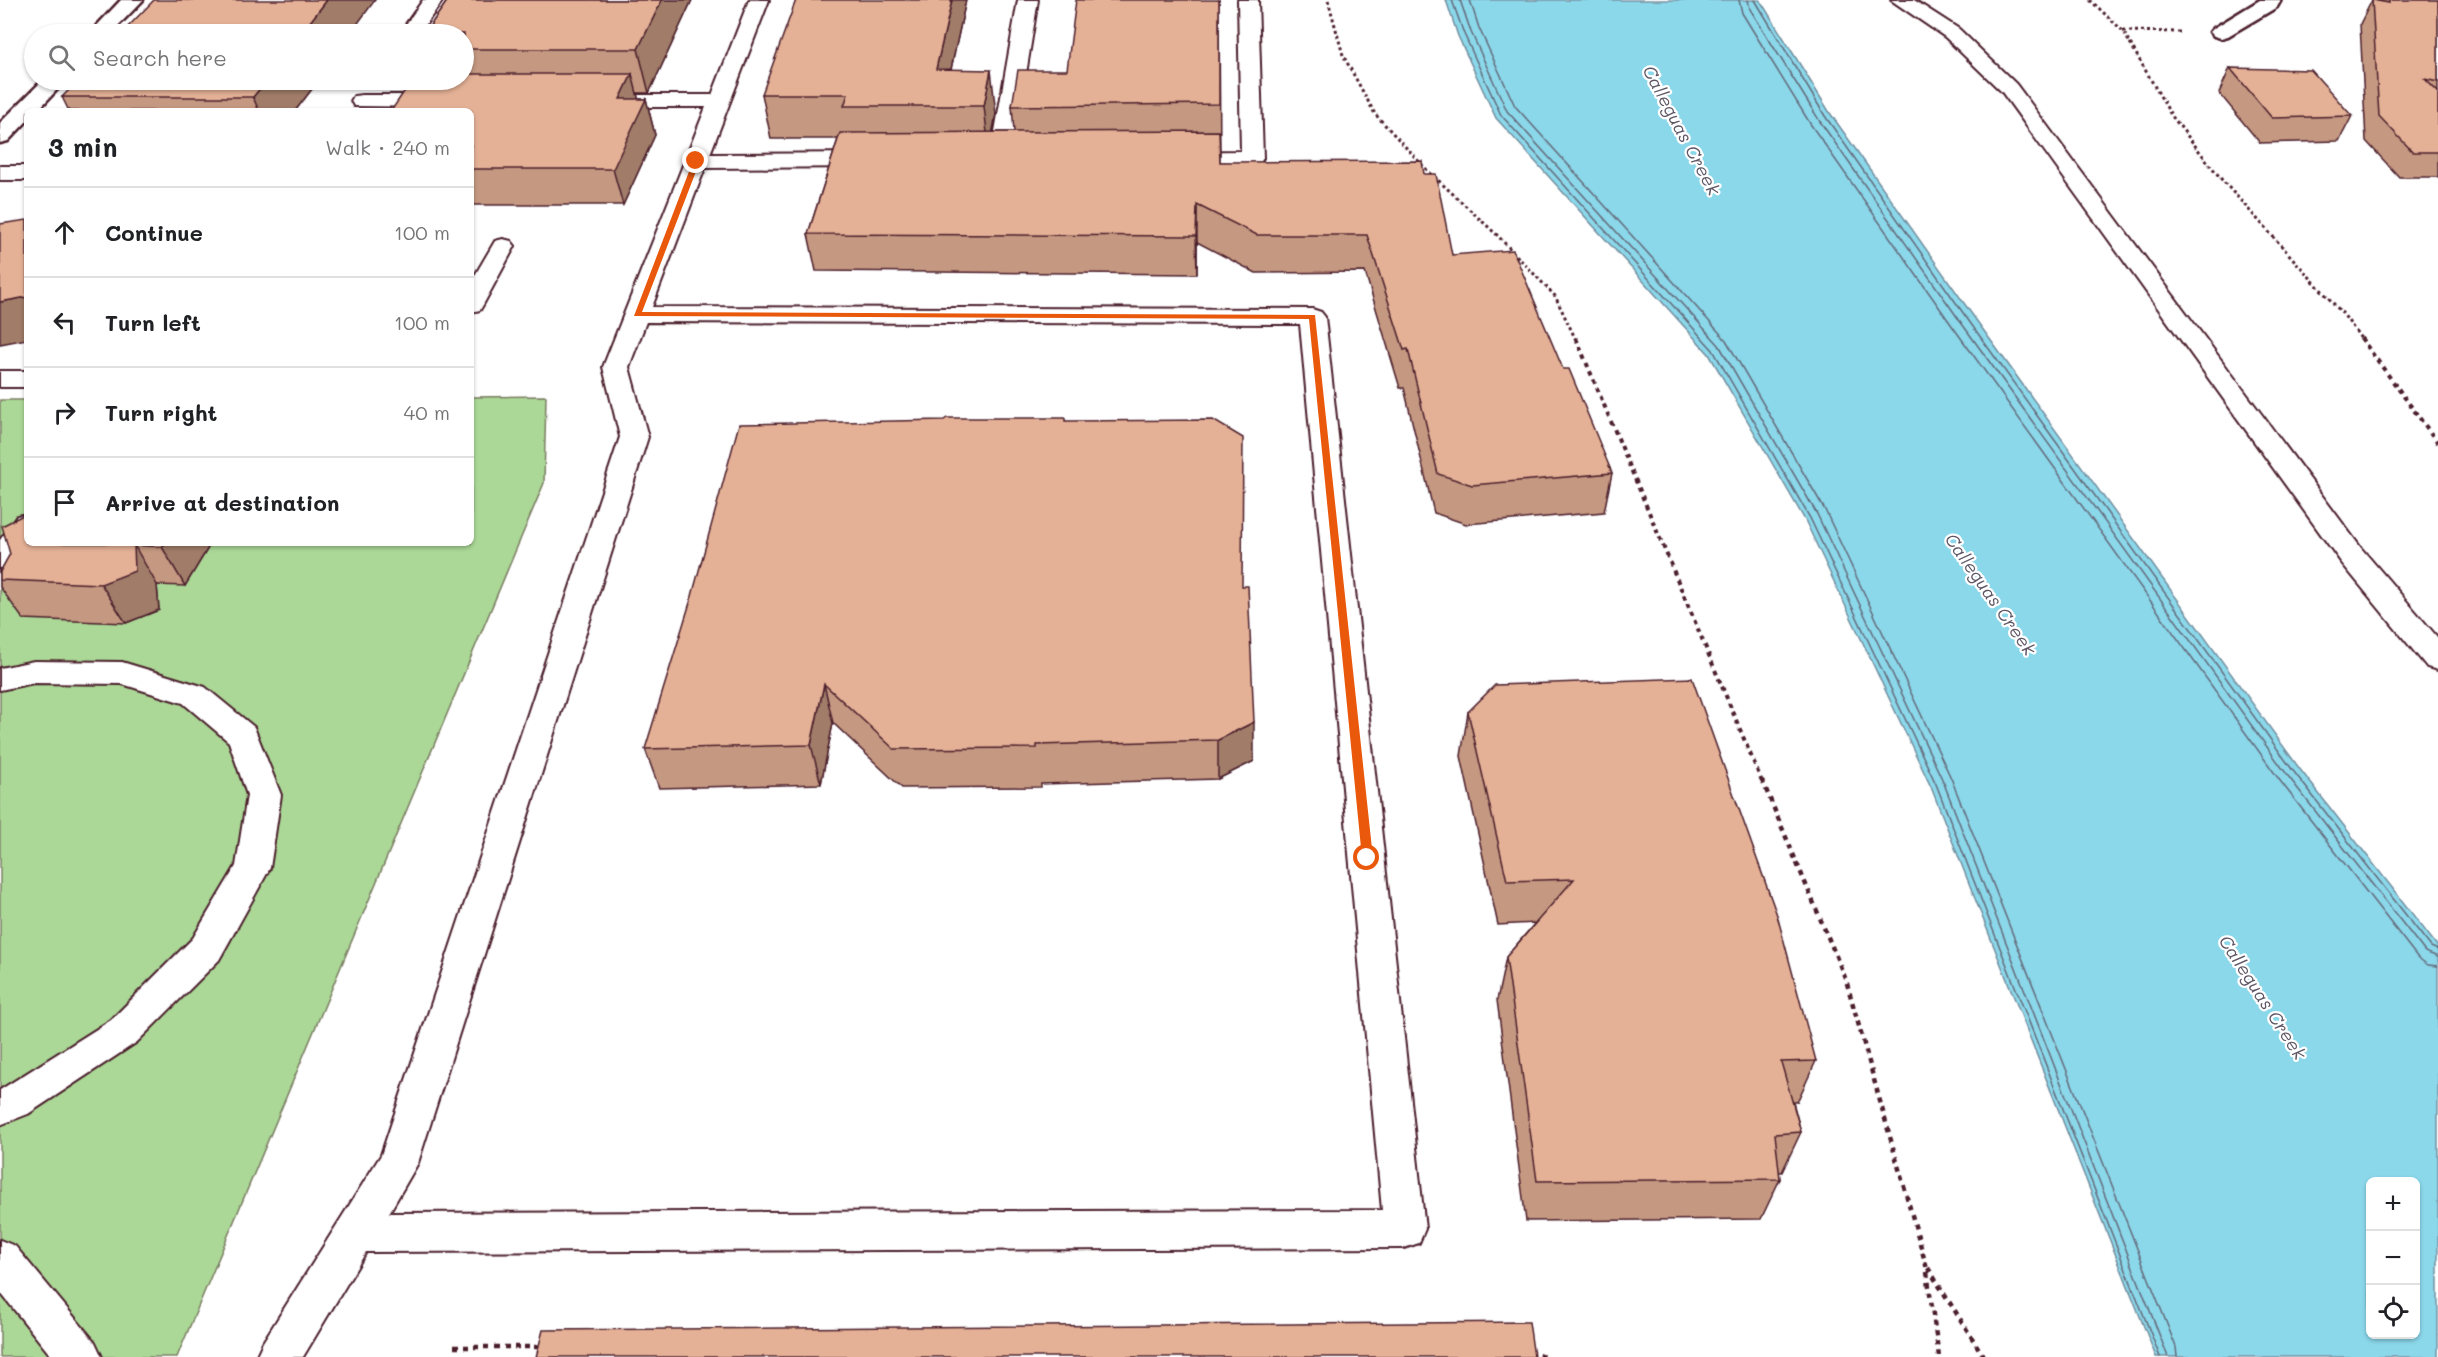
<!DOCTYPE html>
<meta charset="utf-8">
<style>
:root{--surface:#fff;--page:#f6f6f6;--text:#202124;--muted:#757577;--line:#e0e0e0}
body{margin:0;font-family:Mali,sans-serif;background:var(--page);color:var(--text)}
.controls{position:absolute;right:18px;bottom:18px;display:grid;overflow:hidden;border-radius:9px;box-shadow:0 2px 4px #0004}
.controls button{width:54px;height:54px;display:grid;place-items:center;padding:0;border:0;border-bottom:2px solid var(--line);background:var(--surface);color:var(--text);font:30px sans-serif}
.stop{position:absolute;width:18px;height:18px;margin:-14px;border:4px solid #ea580c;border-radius:50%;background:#fff}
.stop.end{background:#ea580c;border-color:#fff;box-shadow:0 2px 6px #0008}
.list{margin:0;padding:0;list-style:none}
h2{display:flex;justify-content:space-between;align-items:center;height:78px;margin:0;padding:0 24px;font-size:26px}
h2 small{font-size:20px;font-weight:400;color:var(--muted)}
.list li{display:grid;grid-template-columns:39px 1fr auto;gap:18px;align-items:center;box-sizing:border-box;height:90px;padding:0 24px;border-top:2px solid var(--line)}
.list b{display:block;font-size:22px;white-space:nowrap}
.list em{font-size:20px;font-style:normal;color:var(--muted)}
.icon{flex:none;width:33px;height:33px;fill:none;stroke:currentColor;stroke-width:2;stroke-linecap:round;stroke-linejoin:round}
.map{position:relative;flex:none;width:2438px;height:1357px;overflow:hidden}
.search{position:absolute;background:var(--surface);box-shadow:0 2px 4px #0004;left:24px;top:24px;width:450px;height:66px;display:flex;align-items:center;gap:15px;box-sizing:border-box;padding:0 21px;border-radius:33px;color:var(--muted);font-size:22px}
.panel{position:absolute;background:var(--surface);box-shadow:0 2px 4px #0004;left:24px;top:108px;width:450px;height:438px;border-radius:9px}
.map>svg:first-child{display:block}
.green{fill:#abd897;stroke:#7a7c61;stroke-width:1.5}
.water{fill:#8bd8eb;stroke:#718e9e;stroke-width:1.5;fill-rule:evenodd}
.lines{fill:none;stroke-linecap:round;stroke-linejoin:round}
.shore{stroke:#646978;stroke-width:1.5}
.service-casing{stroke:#4a1f2b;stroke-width:4}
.minor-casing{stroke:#4a1f2b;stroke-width:5}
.path-far2{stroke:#4a1f2b;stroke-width:3;stroke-dasharray:3 3;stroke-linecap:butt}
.path-far1{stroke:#4a1f2b;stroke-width:4;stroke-dasharray:4.5 4.5;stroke-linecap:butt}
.path{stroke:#4a1f2b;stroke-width:4.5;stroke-dasharray:5 5;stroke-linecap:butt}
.service{fill:#fff;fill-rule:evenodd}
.minor{fill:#fff;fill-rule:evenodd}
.wall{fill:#c49881;stroke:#4a1f2b;stroke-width:1.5}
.shaded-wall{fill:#a07c69;stroke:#4a1f2b;stroke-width:1.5}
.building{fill:#e4b196;stroke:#4a1f2b;stroke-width:1.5}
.route{fill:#ea580c}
.labels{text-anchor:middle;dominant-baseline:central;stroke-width:4.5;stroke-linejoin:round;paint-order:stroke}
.water-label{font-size:18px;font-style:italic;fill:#5e5665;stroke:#fff}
</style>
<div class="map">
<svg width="2438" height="1357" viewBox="0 0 2438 1357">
<rect width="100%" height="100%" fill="#fff"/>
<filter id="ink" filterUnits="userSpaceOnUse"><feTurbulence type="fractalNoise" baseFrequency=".0167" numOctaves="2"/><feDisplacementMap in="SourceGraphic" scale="12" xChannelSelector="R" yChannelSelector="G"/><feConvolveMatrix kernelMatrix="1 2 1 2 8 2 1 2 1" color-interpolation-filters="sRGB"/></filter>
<g filter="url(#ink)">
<polygon class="green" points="546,396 544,483 177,1357 0,1357 0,400 27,400 27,543 471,543 471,397"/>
<path class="water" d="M1446,0H1760L1830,113L1971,313L2299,768L2438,947V1357H2156L1931,787L1805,520L1709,354L1496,118L1458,36ZM2370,1182H2416V1334H2370Z"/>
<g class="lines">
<g class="shore">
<polyline points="1452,0 1464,34 1501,115 1713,350 1810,518 1936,784 2160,1357"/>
<polyline points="1460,0 1471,32 1507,111 1719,345 1817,514 1943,781 2168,1357"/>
<polyline points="1470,0 1479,28 1515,106 1726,340 1825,510 1951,778 2176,1347 2177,1357"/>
<polyline points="1739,0 1742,13 1811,125 1953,327 2281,782 2418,958 2428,965 2438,966"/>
<polyline points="1748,0 1750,9 1819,120 1960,321 2288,776 2425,952 2438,957"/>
<polyline points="1755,0 1825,116 1966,317 2294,772 2431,947 2438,950"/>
</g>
<defs>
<g id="service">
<polygon points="423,0 443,0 419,34 399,34"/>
<path d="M749,0H769L710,154L875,153L883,155L886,160L883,165L875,167L705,168L652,307L1312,309L1321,312L1325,317L1425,1229L1419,1243L1404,1248L366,1252L303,1357H256L263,1342L381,1155L620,437L603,367L706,107H603L595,106L592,101L595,96L603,95H712ZM646,322L1300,324L1382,1210L389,1213L418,1163L648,437L629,367Z"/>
<polygon points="1018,0 1038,0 1012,160 1009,165 1001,167 993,165 990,160"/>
<polygon points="1238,0 1258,0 1263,158 1260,163 1252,165 1177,166 1169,164 1166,159 1169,154 1177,152 1241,151"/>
<polygon points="1891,0 1914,0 1959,29 2016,84 2361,548 2438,638 2438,670 2427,667 2341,562 2002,92 1945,37"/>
<polygon points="362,95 439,95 447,96 450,101 447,106 439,107 354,106 351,101 354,96"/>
<rect x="0" y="166" width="27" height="14"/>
<polygon points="503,239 511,241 515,246 483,305 480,310 471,312 471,282 495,241"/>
<rect x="0" y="371" width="27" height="16"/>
<polygon points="27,514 28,543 10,569 0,572 0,540 17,516"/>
<polygon points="34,661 122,662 205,687 254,727 281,795 270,868 219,960 137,1042 28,1114 0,1125 0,1090 111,1020 193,938 236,866 247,795 229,742 183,703 122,684 34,683 0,690 0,668"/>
<polygon points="0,1240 15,1246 95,1342 102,1357 52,1357 0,1292"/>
</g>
<g id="minor">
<polygon points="121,0 143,0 110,34 89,34"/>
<polygon points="2260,0 2281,0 2277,7 2228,36 2221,38 2214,36 2210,32 2214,28"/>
<polygon points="43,80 66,80 37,111 27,111 27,121 8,141 0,143 0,123"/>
</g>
</defs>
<use href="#service" class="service-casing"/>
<use href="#minor" class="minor-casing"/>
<g class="path-far2">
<polyline points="1328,0 1343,55 1375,114 1425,168 1497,235 1555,296 1576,340"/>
<polyline points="2090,0 2123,31 2171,115 2222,180 2343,314 2362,340"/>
<polyline points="2123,31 2181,32"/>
</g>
<g class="path-far1">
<polyline points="1576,338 1762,782"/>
<polyline points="2361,338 2438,443"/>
</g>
<g class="path">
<polyline points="1762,780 1846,980 1926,1265 1939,1357"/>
<polyline points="1928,1268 1984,1357"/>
<polyline points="454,1347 542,1347"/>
<polyline points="1529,1352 1548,1357"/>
</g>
<use href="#service" class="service"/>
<use href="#minor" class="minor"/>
</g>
<g class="wall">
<polygon points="448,0 692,0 649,93 637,93 638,99 646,99 655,135 623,205 471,205 471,111 464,80 464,34 428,34 427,30"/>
<polygon points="966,0 951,69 996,114 992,132 1014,132 1012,106 1067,70 1219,0 1220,162 1424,174 1452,255 1563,369 1612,473 1604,512 1466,524 1434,513 1404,388 1400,388 1365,272 1256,273 1197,242 1197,274 816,271 808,234 838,139 771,139 762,94"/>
<polygon points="2372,0 2378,1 2378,0 2438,0 2438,177 2399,177 2366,141 2360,24"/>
<polygon points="2230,68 2352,116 2339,141 2260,143 2219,93"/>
<polygon points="319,80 295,111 69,111 62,97"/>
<polygon points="1066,421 1242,586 1254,761 1218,779 1041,784 1041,787 902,788 833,723 821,784 659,788 645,749"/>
<polygon points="27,543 211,543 185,586 157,585 159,610 126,623 23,619 0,587 0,572 10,554"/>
<polygon points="1468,712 1816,1061 1797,1102 1793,1102 1801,1132 1782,1172 1779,1172 1780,1179 1761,1219 1526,1221 1497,1000 1506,957 1535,923 1498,925 1461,756"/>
</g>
<g class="shaded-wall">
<polygon points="327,0 375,0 350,34 303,34 306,27"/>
<polygon points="662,0 692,0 649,93 638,49"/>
<polygon points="952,0 966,0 943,106 936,69"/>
<polygon points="991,70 996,114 989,151 984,106"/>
<polygon points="632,74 641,109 646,99 655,135 623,205 613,169 620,99"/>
<polygon points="267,80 319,80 295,111 259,111 253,97"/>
<polygon points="1197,205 1197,274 1196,236"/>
<polygon points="27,297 27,339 0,344 0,302"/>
<polygon points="165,543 211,543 185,586 162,547"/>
<polygon points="134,545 157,585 159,610 126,623 101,584"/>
<polygon points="824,684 833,723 821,784 811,745"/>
<polygon points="1254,722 1254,761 1218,779 1218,740"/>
</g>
<g class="building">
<polygon points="154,0 327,0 306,27 309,27 303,34 121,34"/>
<polygon points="448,0 662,0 638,49 464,49 464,34 434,34 437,30 427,30"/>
<polygon points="796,0 952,0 936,69 991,70 984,106 844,106 848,94 762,94"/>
<polygon points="1076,0 1219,0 1219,104 1012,106 1018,70 1067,70"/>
<polygon points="2372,0 2389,3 2389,0 2438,0 2438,82 2425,79 2438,92 2438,152 2413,152 2379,116"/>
<polygon points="2230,68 2311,70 2352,116 2272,118"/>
<polygon points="464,74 632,74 620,99 646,99 613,169 471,169 471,111 391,111 412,80 464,80"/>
<polygon points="79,80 267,80 253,97 62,97"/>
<polygon points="1219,131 1220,162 1422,161 1424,174 1436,174 1452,255 1513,250 1563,369 1569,369 1612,473 1472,485 1438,474 1408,349 1404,350 1367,235 1257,235 1197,205 1196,236 808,234 840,133"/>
<polygon points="27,220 27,297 0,302 0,224"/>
<polygon points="947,418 1065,418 1065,421 1213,420 1243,438 1242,586 1248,586 1254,722 1218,740 1037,745 1037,748 894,749 824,684 811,745 645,749 692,596 739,424 944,420"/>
<polygon points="27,513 27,543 165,543 162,547 134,545 135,571 101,584 0,580 0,572 10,554 2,526"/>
<polygon points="1692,678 1777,915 1816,1061 1781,1062 1801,1132 1775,1134 1780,1179 1537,1181 1506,957 1574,879 1507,881 1468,712 1495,685"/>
<polygon points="1529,1322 1534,1357 536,1357 543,1330"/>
</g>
</g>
<polygon class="route" points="696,159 700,161 642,312 1315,315 1373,858 1371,861 1367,862 1362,858 1309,319 634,316 693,161"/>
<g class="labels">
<g class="water-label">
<text transform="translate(1682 130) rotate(62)">Calleguas Creek</text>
<text transform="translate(1991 594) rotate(55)">Calleguas Creek</text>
<text transform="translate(2263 997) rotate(57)">Calleguas Creek</text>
</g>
</g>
</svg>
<div class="controls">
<button>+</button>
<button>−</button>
<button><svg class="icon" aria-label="locate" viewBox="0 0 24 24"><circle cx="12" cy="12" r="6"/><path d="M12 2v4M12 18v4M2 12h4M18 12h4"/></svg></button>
</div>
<div class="stop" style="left:1367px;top:858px"></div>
<div class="stop end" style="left:696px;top:161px"></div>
<div class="search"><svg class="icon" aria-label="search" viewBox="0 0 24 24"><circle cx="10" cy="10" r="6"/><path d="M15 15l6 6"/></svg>Search here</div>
<section class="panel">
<h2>3 min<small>Walk · 240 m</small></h2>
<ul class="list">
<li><svg class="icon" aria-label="ahead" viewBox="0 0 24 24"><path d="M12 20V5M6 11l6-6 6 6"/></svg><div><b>Continue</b></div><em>100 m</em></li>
<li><svg class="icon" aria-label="left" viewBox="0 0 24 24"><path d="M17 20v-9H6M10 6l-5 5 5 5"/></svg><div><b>Turn left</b></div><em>100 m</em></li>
<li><svg class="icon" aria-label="right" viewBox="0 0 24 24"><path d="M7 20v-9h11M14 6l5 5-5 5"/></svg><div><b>Turn right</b></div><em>40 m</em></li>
<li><svg class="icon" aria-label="arrive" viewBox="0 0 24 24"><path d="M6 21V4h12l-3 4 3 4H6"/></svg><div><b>Arrive at destination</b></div></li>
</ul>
</section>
</div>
